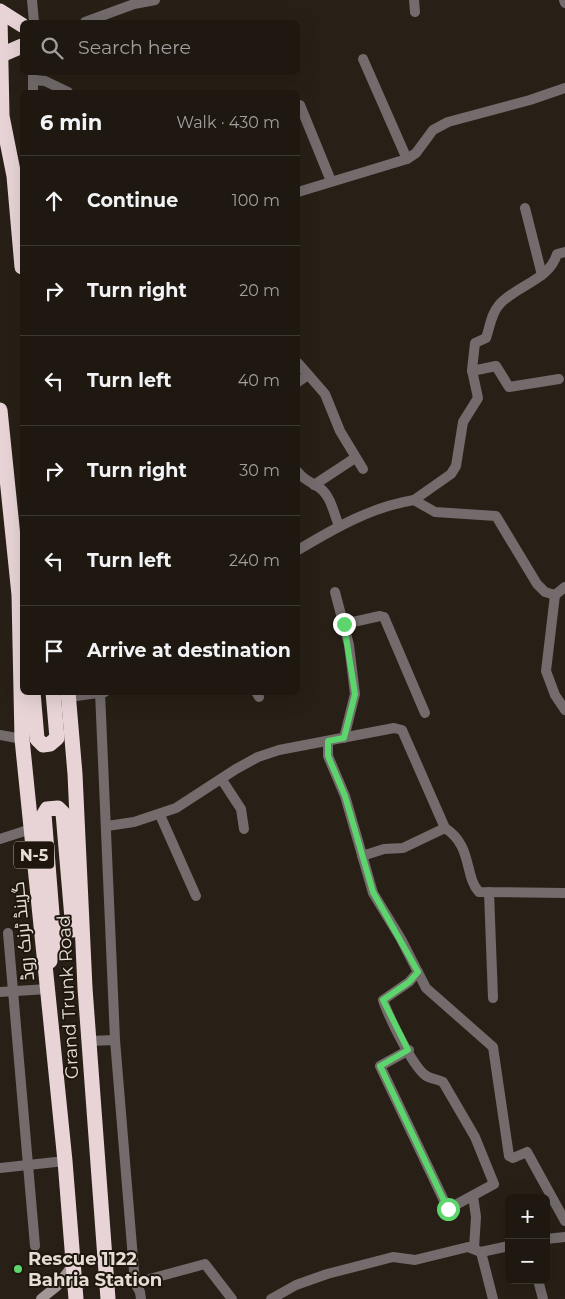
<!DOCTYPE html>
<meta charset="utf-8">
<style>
:root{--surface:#1e1810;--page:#262119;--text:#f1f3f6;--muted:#a1a09f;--line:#3c3730}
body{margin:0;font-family:Montserrat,Cairo,sans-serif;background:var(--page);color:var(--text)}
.controls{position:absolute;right:15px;bottom:15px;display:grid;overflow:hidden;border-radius:8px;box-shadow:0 5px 20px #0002}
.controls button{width:45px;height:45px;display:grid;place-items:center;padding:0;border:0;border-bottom:1px solid var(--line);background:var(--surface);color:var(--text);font:25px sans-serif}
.stop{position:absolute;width:15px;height:15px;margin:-11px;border:4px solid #5cd56d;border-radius:50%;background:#fff}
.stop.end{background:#5cd56d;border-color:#fff;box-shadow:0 1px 5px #0008}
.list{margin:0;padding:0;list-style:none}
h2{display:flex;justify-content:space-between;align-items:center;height:65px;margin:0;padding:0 20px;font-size:21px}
h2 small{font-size:16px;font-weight:400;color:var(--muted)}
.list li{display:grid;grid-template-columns:32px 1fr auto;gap:15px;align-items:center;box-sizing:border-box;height:90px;padding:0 20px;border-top:1px solid var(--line)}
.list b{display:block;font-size:19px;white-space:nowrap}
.list em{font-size:16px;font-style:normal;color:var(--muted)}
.icon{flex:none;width:28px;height:28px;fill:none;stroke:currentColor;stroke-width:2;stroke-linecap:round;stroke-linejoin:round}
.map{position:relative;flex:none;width:565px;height:1299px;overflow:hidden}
.search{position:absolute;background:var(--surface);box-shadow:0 5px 20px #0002;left:20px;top:20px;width:280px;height:55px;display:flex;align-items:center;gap:12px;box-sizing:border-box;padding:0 18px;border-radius:8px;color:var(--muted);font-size:19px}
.panel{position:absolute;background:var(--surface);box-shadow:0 5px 20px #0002;left:20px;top:90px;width:280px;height:605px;border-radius:8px}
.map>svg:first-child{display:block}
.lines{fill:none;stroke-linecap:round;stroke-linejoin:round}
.street{stroke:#736b6c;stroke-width:10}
.secondary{stroke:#a29697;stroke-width:10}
.highway{stroke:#e8d4d7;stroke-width:15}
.route{stroke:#5cd56d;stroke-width:6}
.poi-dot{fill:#5cd56d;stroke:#1f170d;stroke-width:2}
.labels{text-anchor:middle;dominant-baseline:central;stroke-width:4;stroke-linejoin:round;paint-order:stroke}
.shield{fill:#1f170d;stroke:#a9a29a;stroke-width:1}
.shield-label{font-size:16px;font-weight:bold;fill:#e4ded7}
.street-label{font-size:18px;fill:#e4ded7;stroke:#1f170d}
.poi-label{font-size:18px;font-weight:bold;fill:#e4ded7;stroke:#1f170d;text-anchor:start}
</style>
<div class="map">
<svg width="565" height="1299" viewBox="0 0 565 1299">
<rect width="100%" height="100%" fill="#282016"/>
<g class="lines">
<g class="street">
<polyline points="32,0 34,22"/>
<polyline points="414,0 415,12"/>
<polyline points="564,0 565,3"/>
<polyline points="85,22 134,4 155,0"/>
<polyline points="363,59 407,159"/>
<polyline points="33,72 33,92"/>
<polyline points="33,80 45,81 68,92"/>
<polyline points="300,105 331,181"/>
<polyline points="298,192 407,159 416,153 433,130 448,122 530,100 565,88"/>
<polyline points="525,208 542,275"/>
<polyline points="298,363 325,394 340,431 363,469"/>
<polyline points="472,371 496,366 509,387 559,379"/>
<polyline points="298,382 308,375"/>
<path d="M298,472C304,481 313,482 321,489C331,497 334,514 339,526"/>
<polyline points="314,485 355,458"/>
<path d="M414,500L451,474L456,466L463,422L478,398L472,370L475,343L486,338C490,327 491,314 499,305C516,285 549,281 557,254L565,252"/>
<path d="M298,550C335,528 371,507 414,500L435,512L496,516L537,584L545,592L555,595"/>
<polyline points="565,587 555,595 546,671 555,695 565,710"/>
<polyline points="335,592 349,645 355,694 344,738"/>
<polyline points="344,624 380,616 384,617 425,713"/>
<polyline points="100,692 115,1040 135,1283 140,1292 141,1299"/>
<polyline points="256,692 259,697"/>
<polyline points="69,697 105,692"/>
<polyline points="0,735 22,739"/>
<polyline points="328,741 328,756 345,796 373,893 401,939 426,988 493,1047 509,1156 513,1158 527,1152 565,1221"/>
<polyline points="222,780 241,809 244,829"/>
<polyline points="160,815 196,896"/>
<path d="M107,826L134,822L176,808L236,769L258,757L279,750L394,728L402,730L445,828C473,846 464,876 479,892L565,893"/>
<polyline points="0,839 31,829"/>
<polyline points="362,856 384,849 403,848 445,828"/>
<polyline points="489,892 493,998"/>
<polyline points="8,933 35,1246"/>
<polyline points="0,992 48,989"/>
<polyline points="88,1041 115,1040"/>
<path d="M409,1050L380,1066L448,1209L494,1184L475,1137L443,1082C437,1079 430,1079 425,1075C412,1065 390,1019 384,1003L383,1000L409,982L418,972"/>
<polyline points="0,1168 65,1161"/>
<polyline points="473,1196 476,1217 474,1248"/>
<polyline points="546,1239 565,1237"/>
<polyline points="481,1252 493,1299"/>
<polyline points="538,1280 543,1299"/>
<polyline points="135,1283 205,1264 232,1299"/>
<polyline points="271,1299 296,1285 327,1274 393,1257 415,1260 468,1247 481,1252 509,1246"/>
</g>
<polyline class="secondary" points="41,1299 57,1286 72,1266"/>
<g class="highway">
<polyline points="0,11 22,25"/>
<polyline points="0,17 2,116 14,176 22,267"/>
<polyline points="1,55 22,46"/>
<polyline points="0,410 19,595 22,739 65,1161 76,1299"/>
<polyline points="33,692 37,739 43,745 50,744 57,738 53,692"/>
<polyline points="68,692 75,774 85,988 108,1299"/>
<polyline points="50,961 54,939 44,814 47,809 58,808 63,813 73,930"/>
</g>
</g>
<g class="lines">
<polyline class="route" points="344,624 355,694 344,738 328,741 328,756 345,796 373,892 418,972 409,982 383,1000 408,1050 380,1066 448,1209"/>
</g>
<circle class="poi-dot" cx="18" cy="1269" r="5"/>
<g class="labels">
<rect class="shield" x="14" y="841.5" width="40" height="27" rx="4"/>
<g class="shield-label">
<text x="34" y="855">N-5</text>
</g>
<g class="street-label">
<text transform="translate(23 931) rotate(-96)">گرینڈ ٹرنک روڈ</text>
<text transform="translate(68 997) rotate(-93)">Grand Trunk Road</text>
</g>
<g class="poi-label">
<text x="28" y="1259">Rescue 1122<tspan x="28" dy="21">Bahria Station</tspan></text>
</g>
</g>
</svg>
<div class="controls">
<button>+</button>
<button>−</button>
</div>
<div class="stop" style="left:448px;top:1209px"></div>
<div class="stop end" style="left:344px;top:624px"></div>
<div class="search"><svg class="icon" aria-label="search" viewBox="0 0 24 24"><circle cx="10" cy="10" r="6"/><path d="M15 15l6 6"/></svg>Search here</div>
<section class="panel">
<h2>6 min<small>Walk · 430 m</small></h2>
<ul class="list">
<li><svg class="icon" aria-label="ahead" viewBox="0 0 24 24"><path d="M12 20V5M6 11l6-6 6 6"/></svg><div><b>Continue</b></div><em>100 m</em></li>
<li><svg class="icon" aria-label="right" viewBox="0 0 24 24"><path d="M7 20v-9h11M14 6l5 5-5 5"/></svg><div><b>Turn right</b></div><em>20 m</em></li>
<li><svg class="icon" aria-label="left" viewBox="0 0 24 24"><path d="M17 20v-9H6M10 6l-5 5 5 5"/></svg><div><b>Turn left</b></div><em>40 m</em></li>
<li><svg class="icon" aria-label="right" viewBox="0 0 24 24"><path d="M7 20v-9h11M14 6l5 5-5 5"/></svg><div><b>Turn right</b></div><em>30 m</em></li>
<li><svg class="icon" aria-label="left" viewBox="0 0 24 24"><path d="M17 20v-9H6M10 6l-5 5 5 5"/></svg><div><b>Turn left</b></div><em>240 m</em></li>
<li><svg class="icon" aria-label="arrive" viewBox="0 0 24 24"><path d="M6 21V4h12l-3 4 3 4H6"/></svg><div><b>Arrive at destination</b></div></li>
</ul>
</section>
</div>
